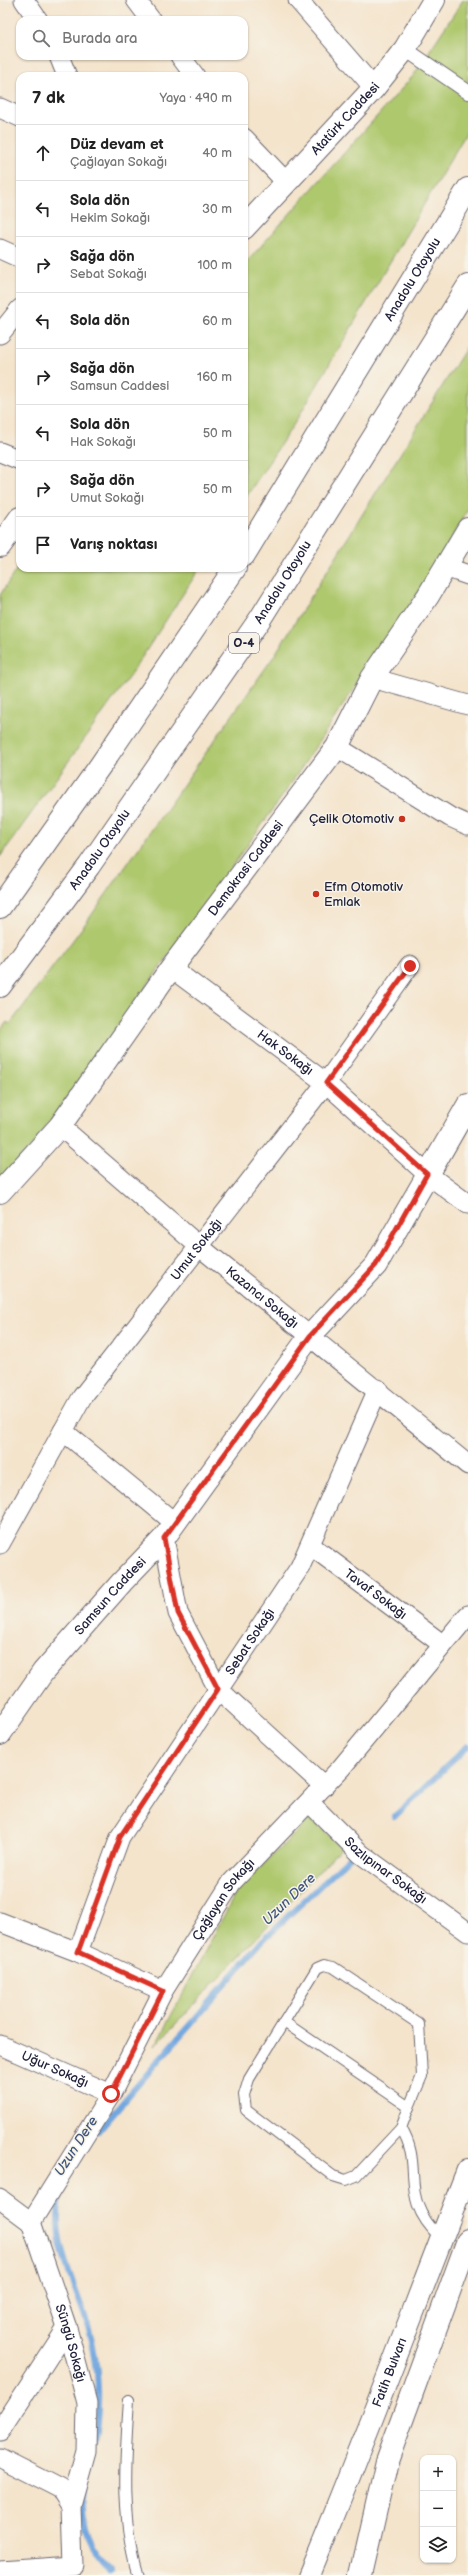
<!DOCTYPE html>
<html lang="tr">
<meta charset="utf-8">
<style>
:root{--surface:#fff;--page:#f6f6f6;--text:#222;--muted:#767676;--line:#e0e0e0}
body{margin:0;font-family:"Balsamiq Sans",sans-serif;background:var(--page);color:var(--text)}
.controls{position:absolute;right:12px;bottom:12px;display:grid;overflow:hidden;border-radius:8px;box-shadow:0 1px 3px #0004}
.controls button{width:36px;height:36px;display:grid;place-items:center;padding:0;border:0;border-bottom:1px solid var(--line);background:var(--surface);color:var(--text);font:20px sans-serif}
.stop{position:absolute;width:12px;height:12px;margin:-9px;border:3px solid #d93025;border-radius:50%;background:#fff}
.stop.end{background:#d93025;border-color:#fff;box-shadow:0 1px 4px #0008}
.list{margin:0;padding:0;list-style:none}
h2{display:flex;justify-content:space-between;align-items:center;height:52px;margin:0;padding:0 16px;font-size:17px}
h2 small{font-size:13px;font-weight:400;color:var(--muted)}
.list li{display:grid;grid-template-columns:26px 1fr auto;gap:12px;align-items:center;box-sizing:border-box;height:56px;padding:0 16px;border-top:1px solid var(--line)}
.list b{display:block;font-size:15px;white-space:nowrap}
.list p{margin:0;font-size:13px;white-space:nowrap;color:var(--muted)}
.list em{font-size:13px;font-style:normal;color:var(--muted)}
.icon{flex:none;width:22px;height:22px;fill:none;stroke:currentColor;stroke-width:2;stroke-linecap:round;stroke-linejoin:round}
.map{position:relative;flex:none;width:468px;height:2575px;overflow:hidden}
.search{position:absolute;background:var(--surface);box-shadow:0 1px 3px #0004;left:16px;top:16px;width:232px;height:44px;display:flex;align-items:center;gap:10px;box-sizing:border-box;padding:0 14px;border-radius:12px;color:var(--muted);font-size:15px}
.panel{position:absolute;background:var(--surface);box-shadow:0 1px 3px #0004;left:16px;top:72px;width:232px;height:500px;border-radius:12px}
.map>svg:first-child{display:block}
.green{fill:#aec86d;stroke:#687554}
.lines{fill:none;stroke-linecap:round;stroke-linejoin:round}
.stream{stroke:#72a7df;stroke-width:6}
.service-casing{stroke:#6c666e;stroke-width:12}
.pedestrian-casing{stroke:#6c666e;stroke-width:16}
.minor-casing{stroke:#6c666e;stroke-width:21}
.tertiary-casing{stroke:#6c666e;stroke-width:24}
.primary-casing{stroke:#6c666e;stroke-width:24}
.motorway-casing{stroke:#6c666e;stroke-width:24}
.service{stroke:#fff;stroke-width:10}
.pedestrian{stroke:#fff;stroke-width:14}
.minor{stroke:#fff;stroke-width:19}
.tertiary{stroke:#fff;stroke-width:22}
.primary{stroke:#fff;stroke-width:22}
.motorway{stroke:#fff;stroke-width:22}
.route{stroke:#d93025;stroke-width:5}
.poi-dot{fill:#c8321e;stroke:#f7f3e8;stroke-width:1.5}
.labels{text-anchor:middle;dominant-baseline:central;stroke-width:3;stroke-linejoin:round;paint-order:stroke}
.shield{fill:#f7f3e8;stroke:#62616f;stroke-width:1}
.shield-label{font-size:12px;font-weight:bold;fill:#22223b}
.street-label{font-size:13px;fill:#22223b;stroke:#f7f3e8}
.poi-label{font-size:13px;fill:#22223b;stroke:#f7f3e8;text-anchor:end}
.water-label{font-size:14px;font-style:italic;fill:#42577d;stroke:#f7f3e8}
</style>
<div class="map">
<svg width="468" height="2575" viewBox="0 0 468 2575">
<rect width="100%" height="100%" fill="#f7f3e8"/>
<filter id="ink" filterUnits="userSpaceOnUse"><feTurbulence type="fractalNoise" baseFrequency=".025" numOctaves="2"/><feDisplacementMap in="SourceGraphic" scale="8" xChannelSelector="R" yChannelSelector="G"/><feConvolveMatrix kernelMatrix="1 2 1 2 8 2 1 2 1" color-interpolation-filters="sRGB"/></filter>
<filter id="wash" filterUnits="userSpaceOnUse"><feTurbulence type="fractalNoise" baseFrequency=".012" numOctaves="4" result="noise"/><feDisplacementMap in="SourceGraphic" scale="16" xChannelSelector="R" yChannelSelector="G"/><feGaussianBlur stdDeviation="0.9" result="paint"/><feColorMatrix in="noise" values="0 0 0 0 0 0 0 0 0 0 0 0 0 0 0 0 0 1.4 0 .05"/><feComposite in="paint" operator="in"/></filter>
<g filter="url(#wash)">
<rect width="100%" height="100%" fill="#f4e4cc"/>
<g class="green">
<polygon points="463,0 468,0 468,130 296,421 244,500 244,265 413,76"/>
<polygon points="468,345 468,509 433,570 284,794 33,1145 0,1179 0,1031 7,1022 10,1024 88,920 274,656"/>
<polygon points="20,564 20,568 200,568 131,674 0,857 0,595"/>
<polygon points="311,1818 341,1848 155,2046 238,1889"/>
</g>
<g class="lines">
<g class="stream">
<polyline points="394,1817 468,1746"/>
<polyline points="98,2131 262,1941 350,1857"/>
<path d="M65,2182C44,2235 75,2280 89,2329C99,2364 101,2406 94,2442"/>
<path d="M84,2490C79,2523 90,2552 115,2573"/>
</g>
</g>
</g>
<g filter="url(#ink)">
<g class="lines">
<defs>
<g id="service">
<polygon points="324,1965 333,1967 419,2024 422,2076 409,2107 401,2128 356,2176 346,2180 333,2176 246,2110 244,2095 249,2079 317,1968"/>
<polyline points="284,2022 409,2107"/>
<path d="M401,2128C426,2168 396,2196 441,2238"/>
<path d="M129,2400C125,2460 120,2516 138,2575"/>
</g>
<polyline id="pedestrian" points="405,49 468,92"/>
<g id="minor">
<polyline points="24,0 38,20"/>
<polyline points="136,0 151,20"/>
<polyline points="298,0 374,88"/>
<polyline points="59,56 67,76"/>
<polyline points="180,56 195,76"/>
<polyline points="0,108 20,117"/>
<polyline points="244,138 286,182"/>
<polyline points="0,249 20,258"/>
<polyline points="0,334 20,309"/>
<polyline points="0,452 20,460"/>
<polyline points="445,567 468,575"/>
<polyline points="372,678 468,705"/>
<polyline points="337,747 450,817 468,825"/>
<path id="s1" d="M171,968L326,1083L427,1174L468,1204"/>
<path id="s2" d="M60,1126L200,1247L468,1465"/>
<polyline points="63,1431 175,1523"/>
<polyline points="164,1538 178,1613 218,1689 324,1786"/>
<path id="s3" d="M0,1544L82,1397L326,1083L410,965"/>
<path id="s4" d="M310,1545L442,1644"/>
<path id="s5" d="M309,1802L361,1854L468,1932"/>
<polyline points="0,1922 78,1952 163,1991"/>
<path id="s6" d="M78,1952L120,1837L300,1567L378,1389"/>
<path id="s7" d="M0,2045L111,2094"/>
<path id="s8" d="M0,2199L31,2222L67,2328L87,2403L86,2451L71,2505"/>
<path id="s9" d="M31,2222L111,2094L163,1991L232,1882L341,1768L468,1615"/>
<polyline points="0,2431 67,2328"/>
<polyline points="0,2458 61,2489 71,2505 73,2566 0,2571"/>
</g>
<g id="tertiary">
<path id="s10" d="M244,228L374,88L405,49L434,0"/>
<polyline points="0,546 20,518"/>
<path id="s11" d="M0,1192L60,1126L171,968L337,747L372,678L428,596L468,529"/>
<path id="s12" d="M0,1734L43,1672L122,1582L164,1538L310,1336L376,1265L468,1105"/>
</g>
<g id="primary">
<path id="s13" d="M309,2575C365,2441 415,2305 468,2170"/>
<polyline points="361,2575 387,2461 468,2240"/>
</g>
<g id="motorway">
<path id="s14" d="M244,555L468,189"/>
<polyline points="0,907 100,766 235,568"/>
<path id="s15" d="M0,986L89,866L260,619L468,286"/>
</g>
</defs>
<use href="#service" class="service-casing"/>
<use href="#pedestrian" class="pedestrian-casing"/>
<use href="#minor" class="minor-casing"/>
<use href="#tertiary" class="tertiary-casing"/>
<use href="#primary" class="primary-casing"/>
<use href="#motorway" class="motorway-casing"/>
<use href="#service" class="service"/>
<use href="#pedestrian" class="pedestrian"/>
<use href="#minor" class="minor"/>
<use href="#tertiary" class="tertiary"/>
<use href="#primary" class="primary"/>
<use href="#motorway" class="motorway"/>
</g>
</g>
<g class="lines" filter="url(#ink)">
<polyline class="route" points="111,2094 163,1991 78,1952 120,1837 218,1689 178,1613 164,1538 310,1336 376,1265 427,1174 326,1083 410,966"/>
</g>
<g class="poi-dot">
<circle cx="402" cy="819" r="4"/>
<circle cx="316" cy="894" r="4"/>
</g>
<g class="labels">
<rect class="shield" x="229" y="633" width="30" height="20" rx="3"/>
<g class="shield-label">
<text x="244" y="643">O-4</text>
</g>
<g class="street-label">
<text stroke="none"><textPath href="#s10" startOffset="149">Atatürk Caddesi</textPath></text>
<text stroke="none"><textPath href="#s14" startOffset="323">Anadolu Otoyolu</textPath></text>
<text stroke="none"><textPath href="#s15" startOffset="493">Anadolu Otoyolu</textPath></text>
<text stroke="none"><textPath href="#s15" startOffset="169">Anadolu Otoyolu</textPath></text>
<text stroke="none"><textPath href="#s11" startOffset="407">Demokrasi Caddesi</textPath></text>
<text stroke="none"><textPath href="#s1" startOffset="142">Hak Sokağı</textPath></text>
<text stroke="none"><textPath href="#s3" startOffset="355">Umut Sokağı</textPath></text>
<text stroke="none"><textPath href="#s2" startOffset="265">Kazancı Sokağı</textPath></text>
<text stroke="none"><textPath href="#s4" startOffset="82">Tavaf Sokağı</textPath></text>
<text stroke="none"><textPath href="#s12" startOffset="177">Samsun Caddesi</textPath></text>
<text stroke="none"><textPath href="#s6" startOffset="357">Sebat Sokağı</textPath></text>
<text stroke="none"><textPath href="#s5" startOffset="103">Sazlıpınar Sokağı</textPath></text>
<text stroke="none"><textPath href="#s9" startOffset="376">Çağlayan Sokağı</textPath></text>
<text stroke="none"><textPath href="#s7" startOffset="60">Uğur Sokağı</textPath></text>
<text stroke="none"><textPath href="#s8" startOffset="166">Süngü Sokağı</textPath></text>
<text stroke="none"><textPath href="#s13" startOffset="218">Fatih Bulvarı</textPath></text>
</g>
<g class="poi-label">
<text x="394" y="819">Çelik Otomotiv</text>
<text x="324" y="887" text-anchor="start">Efm Otomotiv<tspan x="324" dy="15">Emlak</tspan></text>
</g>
<g class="water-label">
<text transform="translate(289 1899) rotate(-44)">Uzun Dere</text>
<text transform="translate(76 2146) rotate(-57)">Uzun Dere</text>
</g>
</g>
</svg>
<div class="controls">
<button>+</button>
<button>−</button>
<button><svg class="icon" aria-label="layers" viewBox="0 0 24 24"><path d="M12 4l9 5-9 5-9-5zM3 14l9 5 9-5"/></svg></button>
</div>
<div class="stop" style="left:111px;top:2094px"></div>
<div class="stop end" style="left:410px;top:966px"></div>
<div class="search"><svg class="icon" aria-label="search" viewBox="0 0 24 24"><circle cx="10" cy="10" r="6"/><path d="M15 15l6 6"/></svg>Burada ara</div>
<section class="panel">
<h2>7 dk<small>Yaya · 490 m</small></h2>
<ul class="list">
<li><svg class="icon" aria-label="ahead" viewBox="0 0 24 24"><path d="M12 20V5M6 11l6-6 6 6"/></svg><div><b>Düz devam et</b><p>Çağlayan Sokağı</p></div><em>40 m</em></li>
<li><svg class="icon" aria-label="left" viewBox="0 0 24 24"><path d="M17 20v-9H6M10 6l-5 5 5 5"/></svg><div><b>Sola dön</b><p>Hekim Sokağı</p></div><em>30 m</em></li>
<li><svg class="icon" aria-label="right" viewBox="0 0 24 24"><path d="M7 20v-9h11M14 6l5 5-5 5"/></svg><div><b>Sağa dön</b><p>Sebat Sokağı</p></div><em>100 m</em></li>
<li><svg class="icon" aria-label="left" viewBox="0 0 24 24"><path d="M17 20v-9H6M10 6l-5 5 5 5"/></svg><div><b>Sola dön</b></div><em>60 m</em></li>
<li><svg class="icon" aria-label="right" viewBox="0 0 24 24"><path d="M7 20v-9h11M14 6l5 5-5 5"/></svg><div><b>Sağa dön</b><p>Samsun Caddesi</p></div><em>160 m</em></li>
<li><svg class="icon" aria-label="left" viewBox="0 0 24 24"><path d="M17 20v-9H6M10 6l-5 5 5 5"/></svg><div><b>Sola dön</b><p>Hak Sokağı</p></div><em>50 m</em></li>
<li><svg class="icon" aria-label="right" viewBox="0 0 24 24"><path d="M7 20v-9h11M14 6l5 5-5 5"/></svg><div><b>Sağa dön</b><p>Umut Sokağı</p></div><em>50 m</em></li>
<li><svg class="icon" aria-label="arrive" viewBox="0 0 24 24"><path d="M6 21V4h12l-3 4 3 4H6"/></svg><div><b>Varış noktası</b></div></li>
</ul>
</section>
</div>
